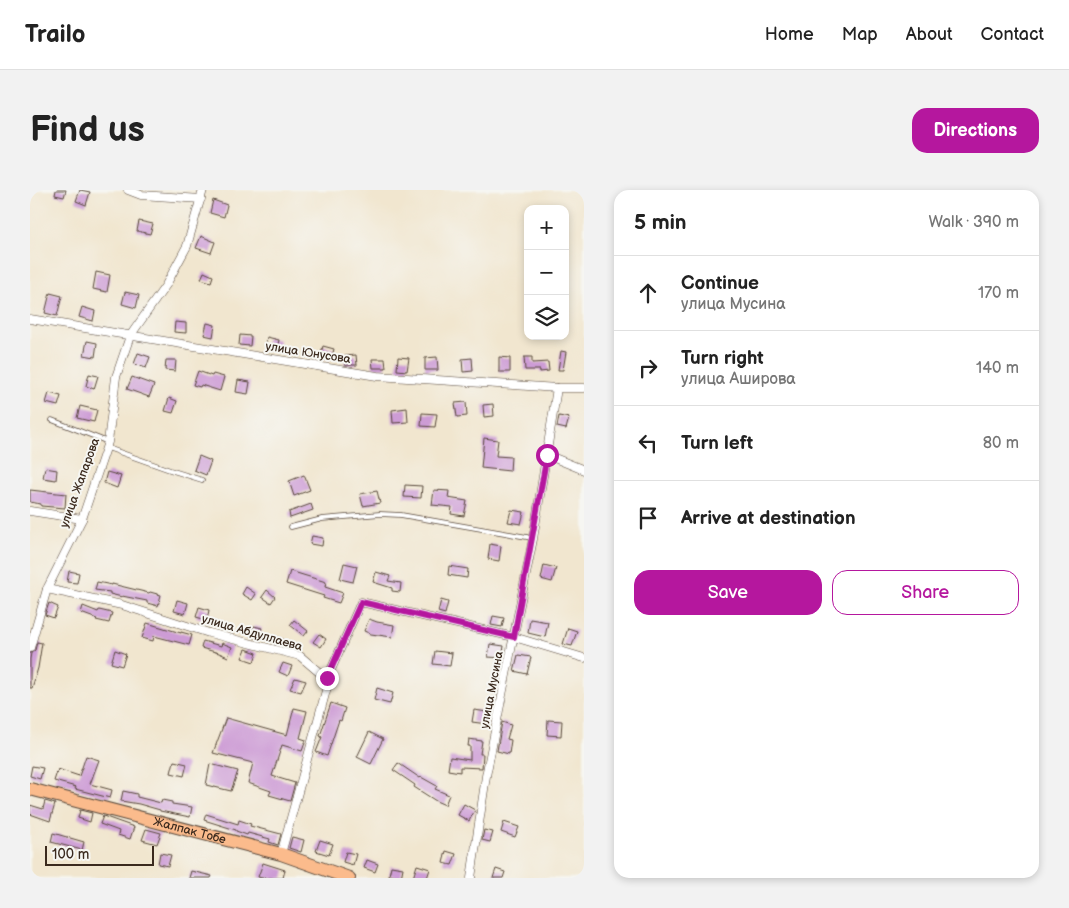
<!DOCTYPE html>
<meta charset="utf-8">
<style>
:root{--surface:#fff;--page:#f2f2f2;--text:#222;--muted:#767676;--line:#e0e0e0;--accent:#b5179e}
body{margin:0;font-family:"Balsamiq Sans",sans-serif;background:var(--page);color:var(--text)}
.controls{position:absolute;right:15px;top:15px;display:grid;overflow:hidden;border-radius:10px;box-shadow:0 2px 8px #0003}
.controls button{width:45px;height:45px;display:grid;place-items:center;padding:0;border:0;border-bottom:1px solid var(--line);background:var(--surface);color:var(--text);font:25px sans-serif}
.scale{position:absolute;left:15px;bottom:12px;width:109px;box-sizing:border-box;padding-left:5px;border:2px solid #3b2a1e;border-top:0;font-size:14px;line-height:18px;white-space:nowrap;color:#3b2a1e;-webkit-text-stroke:4px #f6f6f2;paint-order:stroke}
.stop{position:absolute;width:15px;height:15px;margin:-11px;border:4px solid #b5179e;border-radius:50%;background:#fff}
.stop.end{background:#b5179e;border-color:#fff;box-shadow:0 1px 5px #0008}
.list{margin:0;padding:0;list-style:none}
h2{display:flex;justify-content:space-between;align-items:center;height:65px;margin:0;padding:0 20px;font-size:21px}
h2 small{font-size:16px;font-weight:400;color:var(--muted)}
.list li{display:grid;grid-template-columns:32px 1fr auto;gap:15px;align-items:center;box-sizing:border-box;height:75px;padding:0 20px;border-top:1px solid var(--line)}
.list b{display:block;font-size:19px;white-space:nowrap}
.list p{margin:0;font-size:16px;white-space:nowrap;color:var(--muted)}
.list em{font-size:16px;font-style:normal;color:var(--muted)}
.actions{display:flex;gap:10px;padding:15px 20px}
.actions a{flex:1;padding:11px 0;border:1px solid var(--accent);border-radius:15px;text-align:center;font-size:18px;color:var(--accent)}
.actions .main{background:var(--accent);color:#fff}
.icon{flex:none;width:28px;height:28px;fill:none;stroke:currentColor;stroke-width:2;stroke-linecap:round;stroke-linejoin:round}
.map{position:relative;flex:none;width:554px;height:688px;overflow:hidden;border-radius:15px}
header{display:flex;align-items:center;gap:30px;box-sizing:border-box;height:70px;padding:0 25px;background:var(--surface);border-bottom:1px solid var(--line)}
header strong{font-size:24px}
nav{display:flex;gap:28px;margin-inline-start:auto;font-size:18px}
.intro{display:flex;align-items:center;justify-content:space-between;box-sizing:border-box;height:120px;padding:0 30px}
h1{margin:0;font-size:35px}
.button{padding:12px 22px;border-radius:15px;background:var(--accent);color:#fff;font-size:18px;font-weight:700}
main{display:flex;gap:30px;padding:0 30px}
aside{flex:1;background:var(--surface);border-radius:15px;box-shadow:0 2px 8px #0003}
.map>svg:first-child{display:block}
.building{fill:#cd9cd5}
.lines{fill:none;stroke-linecap:round;stroke-linejoin:round}
.lane-casing{stroke:#564639;stroke-width:5.5}
.street-casing{stroke:#564639;stroke-width:9}
.primary-casing{stroke:#564639;stroke-width:14}
.lane{stroke:#fff;stroke-width:4}
.street{stroke:#fff;stroke-width:8}
.primary{stroke:#fbbb8c;stroke-width:12}
.route{stroke:#b5179e;stroke-width:6}
.labels{text-anchor:middle;dominant-baseline:central;stroke-width:4;stroke-linejoin:round;paint-order:stroke}
.street-label{font-size:12px;fill:#3b2a1e;stroke:#f6f6f2}
</style>
<header>
<strong>Trailo</strong>
<nav><a>Home</a><a>Map</a><a>About</a><a>Contact</a></nav>
</header>
<div class="intro"><h1>Find us</h1><a class="button">Directions</a></div>
<main>
<div class="map">
<svg width="554" height="688" viewBox="0 0 554 688">
<rect width="100%" height="100%" fill="#f6f6f2"/>
<filter id="ink" filterUnits="userSpaceOnUse"><feTurbulence type="fractalNoise" baseFrequency=".02" numOctaves="2"/><feDisplacementMap in="SourceGraphic" scale="10" xChannelSelector="R" yChannelSelector="G"/><feConvolveMatrix kernelMatrix="1 2 1 2 8 2 1 2 1" color-interpolation-filters="sRGB"/></filter>
<filter id="wash" filterUnits="userSpaceOnUse"><feTurbulence type="fractalNoise" baseFrequency=".0096" numOctaves="4" result="noise"/><feDisplacementMap in="SourceGraphic" scale="20" xChannelSelector="R" yChannelSelector="G"/><feGaussianBlur stdDeviation="1.12" result="paint"/><feColorMatrix in="noise" values="0 0 0 0 0 0 0 0 0 0 0 0 0 0 0 0 0 1.4 0 .05"/><feComposite in="paint" operator="in"/></filter>
<g filter="url(#wash)">
<rect width="100%" height="100%" fill="#f1e6cf"/>
<g id="blocks">
<g class="building">
<polygon points="26,0 36,0 34,7 25,5"/>
<polygon points="50,0 60,2 56,15 46,11"/>
<polygon points="183,10 197,15 194,27 180,23"/>
<polygon points="109,31 123,34 120,44 107,41"/>
<polygon points="171,46 185,52 181,63 166,58"/>
<polygon points="66,82 80,85 77,102 63,99"/>
<polygon points="174,82 183,86 181,92 171,89"/>
<polygon points="95,102 109,105 106,118 92,114"/>
<polygon points="20,103 32,106 27,126 15,123"/>
<polygon points="52,117 65,121 63,131 49,127"/>
<polygon points="145,132 156,133 156,143 144,142"/>
<polygon points="177,133 185,135 183,147 174,145"/>
<polygon points="210,145 221,146 220,156 209,155"/>
<polygon points="237,147 249,150 247,160 235,157"/>
<polygon points="57,151 67,153 65,167 54,165"/>
<polygon points="293,156 304,159 301,170 290,167"/>
<polygon points="531,161 536,162 533,180 528,180"/>
<polygon points="108,163 120,167 116,178 104,174"/>
<polygon points="326,165 327,175 315,175 314,166"/>
<polygon points="368,167 379,168 377,181 367,180"/>
<polygon points="407,167 408,180 395,180 395,168"/>
<polygon points="469,167 480,168 480,182 469,182"/>
<polygon points="494,167 502,167 502,173 518,172 519,181 510,182 510,180 495,180"/>
<polygon points="442,168 443,181 433,182 432,169"/>
<polygon points="342,169 355,169 356,178 343,178"/>
<polygon points="136,170 146,170 145,181 135,180"/>
<polygon points="168,181 182,186 183,184 194,187 190,201 171,195 170,197 163,195"/>
<polygon points="59,184 68,186 64,199 56,196"/>
<polygon points="102,187 124,195 119,207 97,199"/>
<polygon points="208,190 220,192 218,204 206,202"/>
<polygon points="19,203 31,206 28,216 16,213"/>
<polygon points="139,208 147,211 143,223 135,221"/>
<polygon points="436,212 437,226 427,227 425,213"/>
<polygon points="463,214 464,226 454,227 453,215"/>
<polygon points="50,216 67,220 64,232 47,228"/>
<polygon points="377,218 378,232 363,233 362,220"/>
<polygon points="392,223 407,224 405,237 391,236"/>
<polygon points="529,226 539,228 536,239 527,237"/>
<polygon points="454,248 468,250 466,266 481,267 480,281 451,278"/>
<polygon points="169,266 181,271 176,285 164,280"/>
<polygon points="15,278 27,280 26,290 13,288"/>
<polygon points="77,282 91,286 87,298 74,293"/>
<polygon points="274,285 280,300 264,306 259,291"/>
<polygon points="375,295 392,296 391,308 374,307"/>
<polygon points="0,300 36,304 35,318 11,316 11,314 0,312"/>
<polygon points="404,300 419,301 418,308 437,311 434,326 421,324 422,317 402,315"/>
<polygon points="347,301 350,313 333,316 330,304"/>
<polygon points="281,314 283,320 260,328 259,322"/>
<polygon points="481,320 494,322 491,334 478,332"/>
<polygon points="282,346 293,348 292,356 280,354"/>
<polygon points="460,354 471,356 469,371 458,369"/>
<polygon points="314,373 327,376 323,392 310,389"/>
<polygon points="514,375 526,378 522,392 511,389"/>
<polygon points="419,376 438,379 437,388 418,385"/>
<polygon points="39,381 49,383 47,393 37,392"/>
<polygon points="260,381 296,392 295,397 313,403 309,413 293,408 294,406 256,394"/>
<polygon points="346,382 360,386 358,391 371,393 370,402 362,401 362,398 343,392"/>
<polygon points="67,392 82,395 82,394 119,403 120,402 131,405 128,416 117,413 117,411 92,406 92,407 80,404 80,402 65,400"/>
<polygon points="216,397 226,404 222,410 212,404"/>
<polygon points="237,400 245,407 241,413 232,407"/>
<polygon points="147,410 158,413 155,424 144,421"/>
<polygon points="411,410 418,412 415,424 408,422"/>
<polygon points="19,413 28,417 24,428 15,425"/>
<polygon points="53,416 68,422 69,420 82,423 79,433 66,430 67,429 51,423"/>
<polygon points="169,417 179,420 177,430 166,427"/>
<polygon points="463,426 474,428 472,437 461,435"/>
<polygon points="339,429 347,432 364,435 362,447 341,444 334,441"/>
<polygon points="500,429 518,432 515,447 498,443"/>
<polygon points="264,430 278,441 274,446 260,435"/>
<polygon points="117,433 151,443 151,442 162,445 159,455 124,446 123,451 112,448"/>
<polygon points="224,436 232,438 228,449 220,446"/>
<polygon points="538,438 547,441 542,456 533,454"/>
<polygon points="289,444 296,449 291,457 283,452"/>
<polygon points="248,447 257,451 255,456 245,454"/>
<polygon points="173,451 191,456 192,453 202,457 198,467 189,463 171,458"/>
<polygon points="7,452 12,453 8,478 2,498 0,498 0,469 1,463 5,460"/>
<polygon points="460,454 474,456 472,468 458,467"/>
<polygon points="216,459 227,463 224,472 212,468"/>
<polygon points="85,460 96,464 92,476 81,473"/>
<polygon points="405,461 422,463 420,476 403,474"/>
<polygon points="488,465 501,467 497,484 484,481"/>
<polygon points="253,473 262,476 258,486 249,482"/>
<polygon points="265,488 276,491 271,502 260,499"/>
<polygon points="347,498 363,503 360,514 344,510"/>
<polygon points="301,513 315,518 311,531 309,530 297,566 286,562 292,547 290,546"/>
<polygon points="264,518 277,521 270,548 276,550 272,561 252,555 242,586 265,593 260,611 239,605 241,601 218,593 223,573 183,563 196,528 257,545"/>
<polygon points="444,520 458,522 457,534 442,532"/>
<polygon points="518,530 532,531 531,546 517,545"/>
<polygon points="472,532 481,535 477,549 481,550 479,564 467,561"/>
<polygon points="339,542 353,549 341,574 327,567"/>
<polygon points="439,549 452,551 450,564 453,564 452,578 430,577 430,582 418,580 420,567 440,570 440,556 438,556"/>
<polygon points="56,566 69,570 60,594 82,600 80,608 45,599 46,597 24,591 28,579 49,586"/>
<polygon points="144,571 157,574 154,586 141,583"/>
<polygon points="368,573 390,588 391,587 407,596 405,599 419,605 415,615 406,611 384,597 385,595 363,580"/>
<polygon points="180,574 208,581 201,601 176,595"/>
<polygon points="2,576 13,578 10,589 0,586"/>
<polygon points="93,601 107,604 107,607 131,613 132,610 142,612 142,614 162,617 160,627 130,621 130,620 109,614 91,611"/>
<polygon points="15,611 25,614 20,631 0,624 0,615 13,619"/>
<polygon points="434,614 445,620 439,631 428,625"/>
<polygon points="50,620 62,623 60,632 48,628"/>
<polygon points="176,624 208,634 209,630 221,634 220,636 251,644 248,655 239,652 240,649 218,643 217,645 206,641 206,640 174,630"/>
<polygon points="73,626 104,637 100,649 88,645 89,641 70,634"/>
<polygon points="474,632 489,637 485,647 471,642"/>
<polygon points="116,639 131,643 127,654 112,650"/>
<polygon points="454,640 463,642 460,652 452,650"/>
<polygon points="23,643 54,652 52,660 21,652"/>
<polygon points="262,647 274,650 271,662 259,658"/>
<polygon points="290,650 303,654 299,665 286,661"/>
<polygon points="416,661 426,664 422,675 413,673"/>
<polygon points="316,662 326,664 323,675 313,672"/>
<polygon points="130,663 141,665 138,676 128,674"/>
<polygon points="337,670 348,674 345,682 334,678"/>
<polygon points="233,673 255,680 253,688 232,688 228,687"/>
<polygon points="387,675 400,679 397,688 383,688"/>
<polygon points="361,676 373,678 371,688 359,685"/>
<polygon points="466,679 475,682 473,688 463,688"/>
<polygon points="161,681 182,686 181,688 159,688"/>
</g>
</g>
</g>
<g filter="url(#ink)">
<use href="#blocks" fill-opacity="0" stroke="#564639" stroke-width="1"/>
<g class="lines">
<defs>
<g id="lane">
<polyline points="22,230 78,252"/>
<polyline points="75,257 140,280 172,290"/>
<polyline points="261,337 292,329 350,324 371,325 497,347 502,349"/>
</g>
<g id="street">
<polyline points="98,0 111,5 171,9"/>
<polyline points="0,129 347,186 527,198 554,198"/>
<polyline points="517,265 554,280"/>
<polyline points="0,321 52,329"/>
<polyline points="17,399 92,415 179,443 270,466 297,489 297,497 251,664"/>
<polyline points="0,458 17,399 52,329 78,252 86,187 100,146 136,95 157,56 173,0"/>
<polyline points="297,489 331,412 484,447 554,468"/>
<polyline points="441,688 456,586 503,349 527,198"/>
</g>
<g id="primary">
<path id="s1" d="M0,599L251,664L319,688"/>
</g>
</defs>
<use href="#lane" class="lane-casing"/>
<use href="#street" class="street-casing"/>
<use href="#primary" class="primary-casing"/>
<use href="#lane" class="lane"/>
<use href="#street" class="street"/>
<use href="#primary" class="primary"/>
</g>
</g>
<g class="lines" filter="url(#ink)">
<polyline class="route" points="297,488 331,412 484,447 517,265"/>
</g>
<g class="labels">
<g class="street-label">
<text transform="translate(278 163) rotate(9)">улица Юнусова</text>
<text transform="translate(50 293) rotate(-70)">улица Жапарова</text>
<text transform="translate(222 443) rotate(16)">улица Абдуллаева</text>
<text transform="translate(462 500) rotate(-79)">улица Мусина</text>
<text stroke="none"><textPath href="#s1" startOffset="165">Жалпак Тобе</textPath></text>
</g>
</g>
</svg>
<div class="controls">
<button>+</button>
<button>−</button>
<button><svg class="icon" aria-label="layers" viewBox="0 0 24 24"><path d="M12 4l9 5-9 5-9-5zM3 14l9 5 9-5"/></svg></button>
</div>
<div class="scale">100 m</div>
<div class="stop" style="left:517px;top:265px"></div>
<div class="stop end" style="left:297px;top:488px"></div>
</div>
<aside>
<h2>5 min<small>Walk · 390 m</small></h2>
<ul class="list">
<li><svg class="icon" aria-label="ahead" viewBox="0 0 24 24"><path d="M12 20V5M6 11l6-6 6 6"/></svg><div><b>Continue</b><p>улица Мусина</p></div><em>170 m</em></li>
<li><svg class="icon" aria-label="right" viewBox="0 0 24 24"><path d="M7 20v-9h11M14 6l5 5-5 5"/></svg><div><b>Turn right</b><p>улица Аширова</p></div><em>140 m</em></li>
<li><svg class="icon" aria-label="left" viewBox="0 0 24 24"><path d="M17 20v-9H6M10 6l-5 5 5 5"/></svg><div><b>Turn left</b></div><em>80 m</em></li>
<li><svg class="icon" aria-label="arrive" viewBox="0 0 24 24"><path d="M6 21V4h12l-3 4 3 4H6"/></svg><div><b>Arrive at destination</b></div></li>
</ul>
<div class="actions"><a class="main">Save</a><a>Share</a></div>
</aside>
</main>
